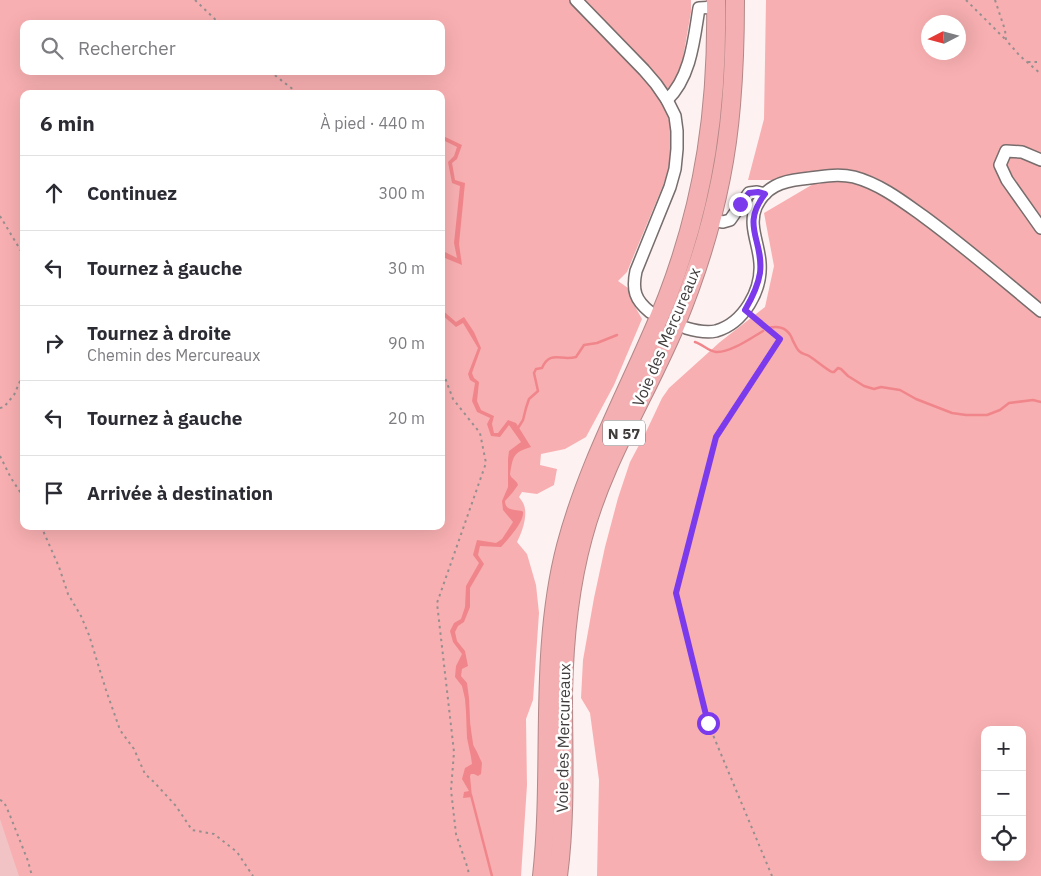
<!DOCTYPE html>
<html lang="fr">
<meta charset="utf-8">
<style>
:root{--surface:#fff;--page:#f7f7f7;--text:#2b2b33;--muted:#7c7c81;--line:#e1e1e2}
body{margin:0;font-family:"IBM Plex Sans",sans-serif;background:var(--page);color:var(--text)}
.controls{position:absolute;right:15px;bottom:15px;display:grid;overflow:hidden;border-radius:10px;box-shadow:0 5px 20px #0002}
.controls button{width:45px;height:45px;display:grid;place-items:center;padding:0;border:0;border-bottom:1px solid var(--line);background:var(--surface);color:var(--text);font:25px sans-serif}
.compass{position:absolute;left:921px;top:15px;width:45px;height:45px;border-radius:50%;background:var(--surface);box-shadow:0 5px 20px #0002;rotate:264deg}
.stop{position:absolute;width:15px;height:15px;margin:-11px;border:4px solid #7c3aed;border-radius:50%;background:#fff}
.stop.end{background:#7c3aed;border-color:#fff;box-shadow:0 1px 5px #0008}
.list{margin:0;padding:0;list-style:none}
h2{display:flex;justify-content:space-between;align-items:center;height:65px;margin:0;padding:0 20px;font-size:21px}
h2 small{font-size:16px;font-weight:400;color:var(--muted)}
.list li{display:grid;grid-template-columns:32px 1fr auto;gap:15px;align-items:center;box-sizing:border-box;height:75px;padding:0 20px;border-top:1px solid var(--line)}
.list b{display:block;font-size:19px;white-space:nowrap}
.list p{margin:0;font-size:16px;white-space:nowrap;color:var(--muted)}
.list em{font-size:16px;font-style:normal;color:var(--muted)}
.icon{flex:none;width:28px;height:28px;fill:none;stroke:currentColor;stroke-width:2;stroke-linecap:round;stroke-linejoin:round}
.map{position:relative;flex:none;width:1041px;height:876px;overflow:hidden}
.search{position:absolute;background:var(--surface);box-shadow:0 5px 20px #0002;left:20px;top:20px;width:425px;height:55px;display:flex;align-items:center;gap:12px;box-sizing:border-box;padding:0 18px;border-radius:10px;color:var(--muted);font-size:19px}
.panel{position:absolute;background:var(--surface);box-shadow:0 5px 20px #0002;left:20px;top:90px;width:425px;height:440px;border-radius:10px}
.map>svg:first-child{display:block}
.green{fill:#f8afb1;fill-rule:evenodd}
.water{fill:#f0868b}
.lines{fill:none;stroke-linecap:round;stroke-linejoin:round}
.stream{stroke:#f0868b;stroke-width:2.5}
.building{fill:#f1c3c4}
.minor-casing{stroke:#776d6d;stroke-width:14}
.highway-casing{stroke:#b48788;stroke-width:20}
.path{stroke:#968f8f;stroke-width:2;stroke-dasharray:2.5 4;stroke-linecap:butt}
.minor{stroke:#fff;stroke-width:11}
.highway{stroke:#f3afb1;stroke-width:18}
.route{stroke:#7c3aed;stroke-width:6}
.labels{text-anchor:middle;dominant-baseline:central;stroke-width:5;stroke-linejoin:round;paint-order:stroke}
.shield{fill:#fff;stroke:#797676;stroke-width:1}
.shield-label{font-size:15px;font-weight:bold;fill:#403c3c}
.street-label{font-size:16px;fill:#403c3c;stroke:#fff}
</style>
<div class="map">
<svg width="1041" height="876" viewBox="0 0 1041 876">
<rect width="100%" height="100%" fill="#fdf2f1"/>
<g class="green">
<path d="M0,0H691V12L680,75L664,103L671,127L669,171L627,272L618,281L628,288L633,303L642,319L614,385L586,437L565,449L541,454L540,465L557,469L554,485L537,494L522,492L519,497C521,500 523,502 524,505C528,516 522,532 517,542L527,554L536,585L539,613L533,700L526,719L527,785L521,876H0ZM24,24H441V71H24ZM24,94H441V526H24Z"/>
<path d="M766,0H1041V876H597L599,780L590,713L581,698L583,660L594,598L605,547L618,498L630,462L646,432L662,398L669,388L720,342L765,307L774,266L764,213L820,180H748L764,119ZM928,22H958V52H928ZM985,730H1022V857H985Z"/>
</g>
<g class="water">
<polygon points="441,135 462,145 457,159 452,163 455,180 465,183 459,244 462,265 445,258 441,263 441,254 443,251 457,258 454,243 460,186 452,183 448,162 454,156 457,147 441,139"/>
<path d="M441,309L456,322L464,317L474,332L481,348L472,373L474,378L479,382L477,401L481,410L494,416L492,424L494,433H498L508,420L516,423L531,447C513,452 513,457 510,474C511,479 517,480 518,485L513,492L505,501C505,510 514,510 522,511L523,512C524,522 508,539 501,547L480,546L478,555L484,564L470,588V607L464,622L458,626L455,632L457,641L465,651L468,666L462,669L461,676L467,683L469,698L471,741L477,752L482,763L481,774L478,776L474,774H471L470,776L472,797L463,798L464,792L469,791L462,779L465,768L472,764L471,757L467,738L466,712L465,699L462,686L455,677L456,666L462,654L453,642L450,631L454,623L461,619L465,607L466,586L479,563L473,555L477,540L496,543L502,539L513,522L503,510L502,501L508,487V459L509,451L521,442L509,425L500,437L491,436L487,424L490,418L477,412L472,401L475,383L470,380L468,374L478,348L463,323L456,327L441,314Z"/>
</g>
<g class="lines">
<g class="stream">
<path d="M768,328C780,325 789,329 793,341C795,344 796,348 799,351C802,354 805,354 809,356C817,361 824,368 832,372H834L838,368L841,369L848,376L864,386L874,389L881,387L900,390L916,399L952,413L966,415H987L1000,410L1009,403L1033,400L1041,402"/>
<path d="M695,342C702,344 708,351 716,352C730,353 751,338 763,331"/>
<path d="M518,428L523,420L526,408L529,399L538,391L534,373L536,369L542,368C550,350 560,361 576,357L584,345L597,343L617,335"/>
<polyline points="469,725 472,745"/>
<polyline points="471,795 492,876"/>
</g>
</g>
<polygon class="building" points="0,819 19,876 0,876"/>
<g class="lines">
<defs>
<g id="minor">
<path d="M576,0L644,70L656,84L667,100L675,116L677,131V149L675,169L670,187L636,271C632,290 635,300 650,312"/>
<path d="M667,100C691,77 694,39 699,8L716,7"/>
<polyline points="1041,160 1022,152 1006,151 1000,165 1007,180 1041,228"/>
<polyline points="711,220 723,222 730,220 749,193 757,192 765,194"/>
<path d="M686,328C696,331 706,333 716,331C744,323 762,290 760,263C759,244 748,225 756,207C765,187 782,181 802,179C819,177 837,173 854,177C880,184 902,201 923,216C964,246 1002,279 1041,311"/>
</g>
<g id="highway">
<path d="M542,876C554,767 538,654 566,546C589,459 634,381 667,298C705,199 718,105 716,0"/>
<path d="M558,876C566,816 563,755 563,694C564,641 569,588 583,537C603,462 646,395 676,324C705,254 725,180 731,105C734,70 735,35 735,0"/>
</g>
</defs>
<use href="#minor" class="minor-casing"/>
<use href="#highway" class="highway-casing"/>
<g class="path">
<polyline points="195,0 220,24"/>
<polyline points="966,0 1006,40"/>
<polyline points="995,0 1005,30 1006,40 1020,56 1041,74"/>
<polyline points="1028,62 1041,62"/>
<polyline points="270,71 277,77 299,94"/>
<polyline points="0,216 24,256"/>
<polyline points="753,316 780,339 716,437 676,593 708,723 772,876"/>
<polyline points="441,367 453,399 480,433 486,463 437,603 454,752 451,790 456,834 468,869 469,876"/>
<polyline points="0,408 4,407 14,395 24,372"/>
<polyline points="0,456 11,478 24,498"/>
<polyline points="41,526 59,567 68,594 81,616 89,635 106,690 120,730 134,749 145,774 154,782 176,806 192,830 214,834 237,852 253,876"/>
<polyline points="0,800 4,802 9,813 28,861 32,876"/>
</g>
<use href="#minor" class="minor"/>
<use href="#highway" class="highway"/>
</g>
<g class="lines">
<path class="route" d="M708,723L676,593L716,437L780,339L745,310C752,298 758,286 760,273C764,240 740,226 765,194L758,192L749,193L740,204"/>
</g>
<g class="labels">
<rect class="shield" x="603" y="420.5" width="42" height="25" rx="4"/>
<g class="shield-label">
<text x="624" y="433">N 57</text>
</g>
<g class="street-label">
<text transform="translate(666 337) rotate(-67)">Voie des Mercureaux</text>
<text transform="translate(563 738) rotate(-89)">Voie des Mercureaux</text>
</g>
</g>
</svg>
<div class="controls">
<button>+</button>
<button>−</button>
<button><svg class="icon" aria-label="locate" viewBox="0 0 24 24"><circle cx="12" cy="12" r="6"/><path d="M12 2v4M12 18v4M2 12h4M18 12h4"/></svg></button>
</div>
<svg class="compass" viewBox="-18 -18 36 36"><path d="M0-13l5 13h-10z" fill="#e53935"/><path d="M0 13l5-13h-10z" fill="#7c7c81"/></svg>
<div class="stop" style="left:708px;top:723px"></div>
<div class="stop end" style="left:740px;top:204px"></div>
<div class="search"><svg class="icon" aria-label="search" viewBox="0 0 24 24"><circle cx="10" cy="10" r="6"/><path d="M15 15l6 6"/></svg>Rechercher</div>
<section class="panel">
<h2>6 min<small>À pied · 440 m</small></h2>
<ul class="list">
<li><svg class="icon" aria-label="ahead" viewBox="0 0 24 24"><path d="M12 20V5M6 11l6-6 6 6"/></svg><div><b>Continuez</b></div><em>300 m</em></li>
<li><svg class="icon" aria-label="left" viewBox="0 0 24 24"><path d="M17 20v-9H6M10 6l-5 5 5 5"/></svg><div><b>Tournez à gauche</b></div><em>30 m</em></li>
<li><svg class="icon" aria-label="right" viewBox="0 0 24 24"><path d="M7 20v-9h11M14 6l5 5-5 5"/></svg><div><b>Tournez à droite</b><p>Chemin des Mercureaux</p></div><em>90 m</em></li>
<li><svg class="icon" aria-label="left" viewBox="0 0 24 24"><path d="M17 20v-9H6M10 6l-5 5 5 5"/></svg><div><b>Tournez à gauche</b></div><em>20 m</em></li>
<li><svg class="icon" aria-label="arrive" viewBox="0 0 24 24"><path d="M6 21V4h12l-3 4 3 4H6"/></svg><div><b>Arrivée à destination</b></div></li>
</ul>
</section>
</div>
